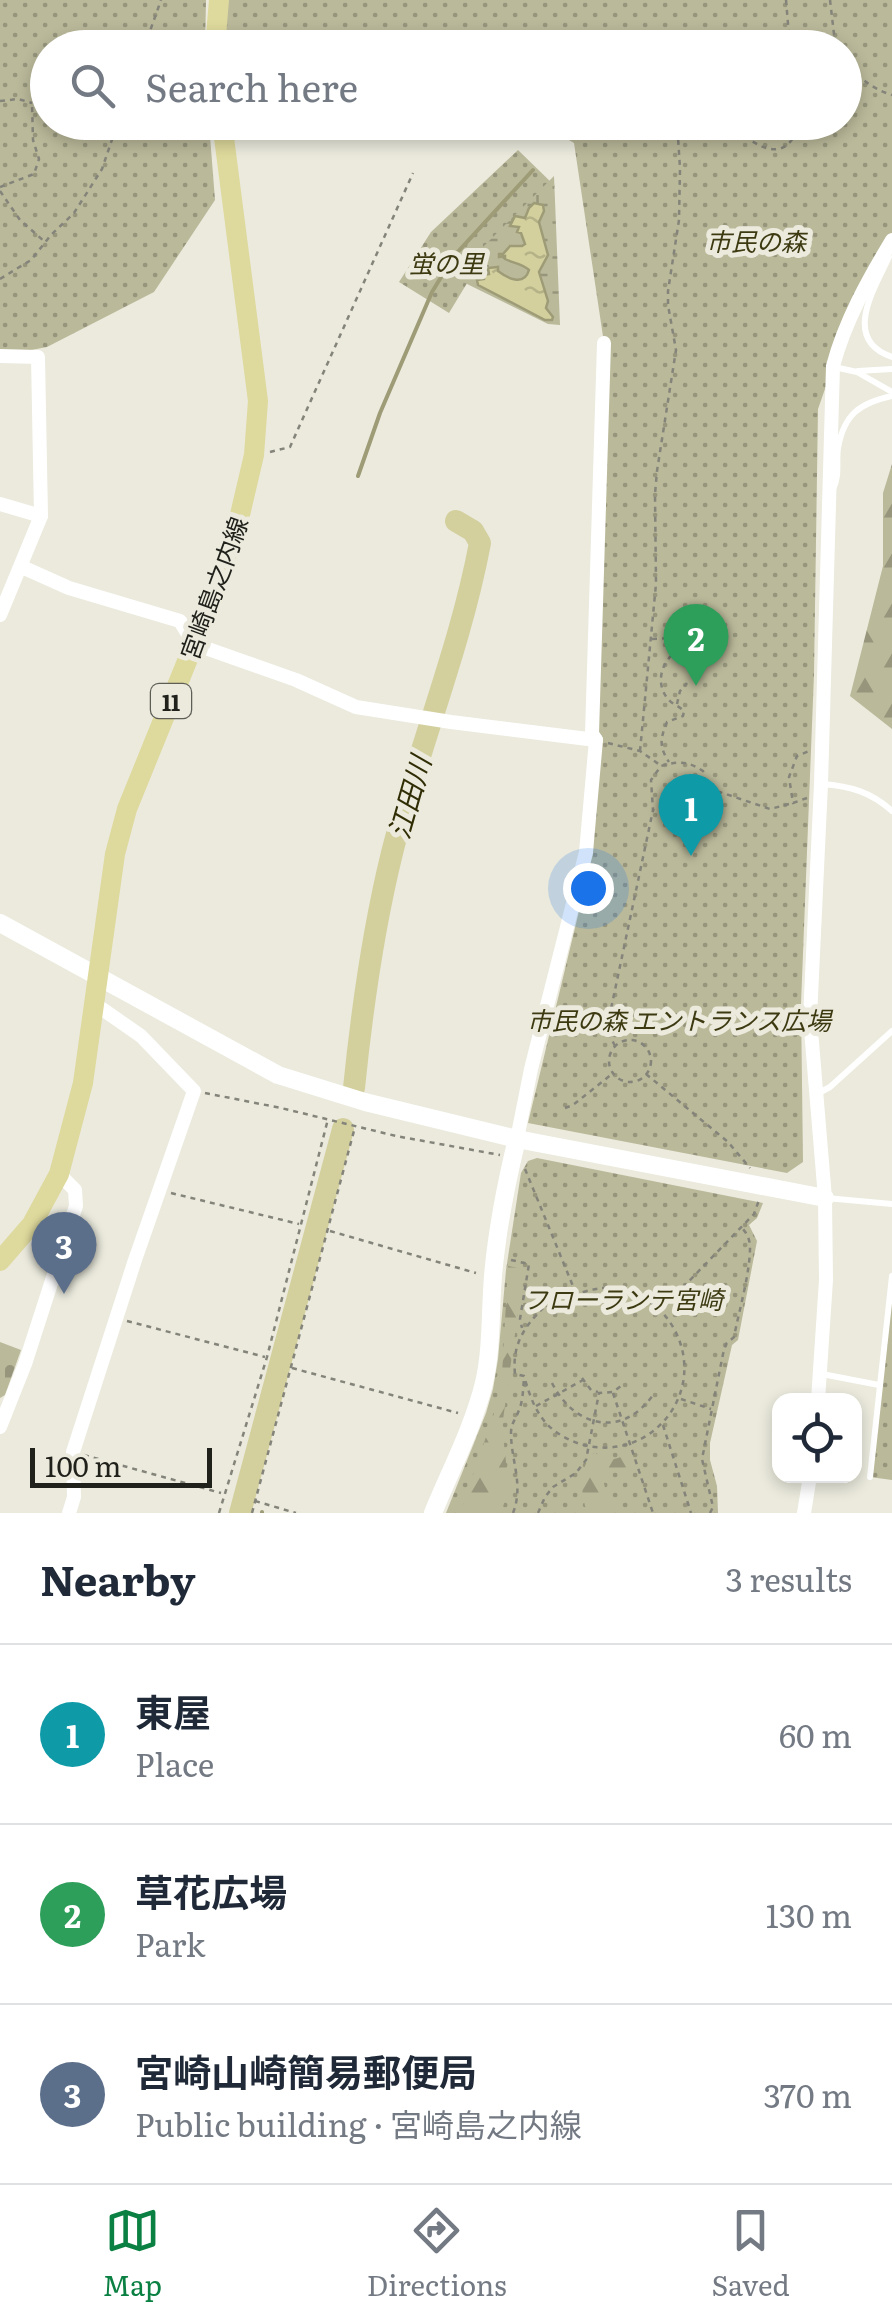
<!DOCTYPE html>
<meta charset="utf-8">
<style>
:root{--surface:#fff;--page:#f6f6f7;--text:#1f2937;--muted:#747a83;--line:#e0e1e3;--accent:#0b8043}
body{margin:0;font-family:Literata,"Noto Sans JP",serif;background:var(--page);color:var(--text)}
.controls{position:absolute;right:30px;bottom:30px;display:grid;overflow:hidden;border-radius:20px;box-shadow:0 5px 15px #0003}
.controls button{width:90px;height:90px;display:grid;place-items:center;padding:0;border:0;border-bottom:2px solid var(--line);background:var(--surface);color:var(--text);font:50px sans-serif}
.scale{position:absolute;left:30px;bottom:25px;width:182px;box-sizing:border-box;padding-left:10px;border:5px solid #21211c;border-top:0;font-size:28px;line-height:35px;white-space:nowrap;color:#21211c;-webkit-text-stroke:8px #ebeadd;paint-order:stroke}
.you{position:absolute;left:588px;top:888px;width:35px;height:35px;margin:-25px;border:8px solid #fff;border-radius:50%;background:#1a73e8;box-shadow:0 0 0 15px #1a73e833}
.badge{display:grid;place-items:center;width:65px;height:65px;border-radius:50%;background:var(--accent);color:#fff;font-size:32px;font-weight:700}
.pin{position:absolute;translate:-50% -82px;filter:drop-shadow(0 2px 5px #0008)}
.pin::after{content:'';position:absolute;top:52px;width:35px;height:30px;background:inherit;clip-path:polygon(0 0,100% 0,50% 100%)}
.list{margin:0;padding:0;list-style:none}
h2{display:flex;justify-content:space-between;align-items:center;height:130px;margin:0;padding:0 40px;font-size:42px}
h2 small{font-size:32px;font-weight:400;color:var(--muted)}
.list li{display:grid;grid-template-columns:65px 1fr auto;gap:30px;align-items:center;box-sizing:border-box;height:180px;padding:0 40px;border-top:2px solid var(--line)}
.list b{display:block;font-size:38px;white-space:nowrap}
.list p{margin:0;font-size:32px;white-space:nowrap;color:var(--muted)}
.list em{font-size:32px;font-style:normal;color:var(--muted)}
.icon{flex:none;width:55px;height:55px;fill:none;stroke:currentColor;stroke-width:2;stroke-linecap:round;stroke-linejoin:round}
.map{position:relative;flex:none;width:892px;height:1513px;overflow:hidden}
.search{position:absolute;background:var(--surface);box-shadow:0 5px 15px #0003;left:30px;right:30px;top:30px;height:110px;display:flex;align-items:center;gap:25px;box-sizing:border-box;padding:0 35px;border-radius:55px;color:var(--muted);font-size:38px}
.sheet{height:670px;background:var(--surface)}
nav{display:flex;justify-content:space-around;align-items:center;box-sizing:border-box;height:140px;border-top:2px solid var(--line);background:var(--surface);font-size:28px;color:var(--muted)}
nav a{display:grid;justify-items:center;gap:5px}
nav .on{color:var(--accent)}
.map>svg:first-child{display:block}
.grass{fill:url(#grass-dots)}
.forest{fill:url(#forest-firs)}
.wetland{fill:url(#wetland-marsh)}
.cemetery{fill:url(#cemetery-stones)}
.water{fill:url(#water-ripples);stroke:#9e9c77;stroke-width:2.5}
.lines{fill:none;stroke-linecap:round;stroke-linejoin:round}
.stream{stroke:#9e9c77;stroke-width:4}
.river{stroke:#d3d09e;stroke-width:22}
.path{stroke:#84847b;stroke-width:2.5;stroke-dasharray:5 5;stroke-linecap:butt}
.service{stroke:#fff;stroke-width:6}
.minor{stroke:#fff;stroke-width:14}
.tertiary{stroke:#fff;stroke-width:18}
.primary{stroke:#ded99c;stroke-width:20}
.labels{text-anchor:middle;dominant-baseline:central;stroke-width:10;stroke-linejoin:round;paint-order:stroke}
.shield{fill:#ebeadd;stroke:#5e5d56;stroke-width:2.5}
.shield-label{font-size:22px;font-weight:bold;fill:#21211c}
.park-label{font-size:25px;font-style:italic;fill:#3d3a12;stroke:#ebeadd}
.street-label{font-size:25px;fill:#21211c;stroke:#ebeadd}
.water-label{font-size:28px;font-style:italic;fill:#302d04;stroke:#ebeadd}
</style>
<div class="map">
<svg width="892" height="1513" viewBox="0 0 892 1513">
<defs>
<pattern id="grass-dots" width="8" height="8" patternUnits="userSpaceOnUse" patternTransform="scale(2.5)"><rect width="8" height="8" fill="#bab99a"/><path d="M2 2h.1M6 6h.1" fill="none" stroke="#97967d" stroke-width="1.8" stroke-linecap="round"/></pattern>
<pattern id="forest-firs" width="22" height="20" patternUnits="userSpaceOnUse" patternTransform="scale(2.5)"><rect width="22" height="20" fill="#bab99a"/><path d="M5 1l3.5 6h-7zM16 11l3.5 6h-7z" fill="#97967d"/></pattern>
<pattern id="wetland-marsh" width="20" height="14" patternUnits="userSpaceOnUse" patternTransform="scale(2.5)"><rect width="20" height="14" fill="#bab99a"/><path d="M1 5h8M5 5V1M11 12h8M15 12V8" fill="none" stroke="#97967d"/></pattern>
<pattern id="cemetery-stones" width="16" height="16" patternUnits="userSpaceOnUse" patternTransform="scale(2.5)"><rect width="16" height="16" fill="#bab99a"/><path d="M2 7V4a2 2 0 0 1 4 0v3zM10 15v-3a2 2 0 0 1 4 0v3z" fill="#97967d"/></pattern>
<pattern id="water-ripples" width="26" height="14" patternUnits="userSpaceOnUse" patternTransform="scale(2.5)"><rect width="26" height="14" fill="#d3d09e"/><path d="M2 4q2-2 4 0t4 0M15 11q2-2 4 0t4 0" fill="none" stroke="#b5b288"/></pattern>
</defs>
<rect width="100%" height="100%" fill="#ebeadd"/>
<g class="grass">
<polygon points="0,0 206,0 205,47 48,48 48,122 209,123 215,200 154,292 47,347 0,356"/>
<polygon points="219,0 892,0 892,240 833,366 818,409 814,674 801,1004 803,1162 787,1173 528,1123 593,853 604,343 574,143 540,123 844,122 844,48 215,48"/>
<polygon points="518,150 555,186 475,270 449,313 399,282 431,232"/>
<polygon points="537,1158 763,1203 757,1218 749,1225 757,1241 738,1340 732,1345 710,1443 710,1460 717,1486 718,1513 446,1513 486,1413 493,1389 498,1359 506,1270 521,1173 528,1161"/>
<polygon points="892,1276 892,1480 870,1477"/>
</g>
<g class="forest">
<polygon points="892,464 892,729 850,696 883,566 883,493"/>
<polygon points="508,1266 524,1269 502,1427 509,1488 501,1513 460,1513 501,1393"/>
<path d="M595,1452C605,1463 613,1460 626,1455L630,1466L602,1475L611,1513H587C581,1491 577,1468 595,1452Z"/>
</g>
<polygon class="wetland" points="554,176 560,325 548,324 459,280 457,273"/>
<polygon class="cemetery" points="0,1342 21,1350 5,1395 0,1398"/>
<path class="water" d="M534,203L543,205L544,211L539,222L548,255L539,272L548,301L546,308L553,317L552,320H545L478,285L477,280L484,279V275L489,274L488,268L498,267V271C507,278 524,287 529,270C523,264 513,263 505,259V256L499,257V254H503L510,246H522L525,244L521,233L517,232L519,227L510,226L515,216L525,218L529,208Z"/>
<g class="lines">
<g class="stream">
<polyline points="358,476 380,413 432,292 454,256 533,170"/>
<polyline points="262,1513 262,1512"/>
</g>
<g class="river">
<path d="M354,1088C362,1009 373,930 392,853C418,749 460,649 480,543L473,531L456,521"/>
<polyline points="240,1513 343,1129"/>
</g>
<g class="path">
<polyline points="786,0 790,48"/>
<polyline points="830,0 834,34 839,48"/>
<polyline points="144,48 161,0"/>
<path d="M844,59C856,76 872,89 892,95"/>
<polyline points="0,101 18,99 32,103"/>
<path d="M730,122C752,146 788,169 799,122"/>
<polyline points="0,187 34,174 39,159 33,140 32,103 48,102"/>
<polyline points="0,191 20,220 45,242"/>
<polyline points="0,279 31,260 51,235 74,213 102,169 118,122"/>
<polyline points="270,452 290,447 413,173"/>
<path d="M652,639L673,638L680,641L683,648C662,656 652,685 671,702C675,705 680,707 684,711L683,716L667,722C660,739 659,747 669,762"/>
<polyline points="677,704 680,691 687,683"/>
<polyline points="608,743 640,751 660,765"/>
<polyline points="640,751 656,584 655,494 657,471 676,350 668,305 668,291 679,220 680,168 677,122"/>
<polyline points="708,788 770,809 793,803"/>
<polyline points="807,798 793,803 789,777 797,756 809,751"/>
<circle cx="630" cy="1061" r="21"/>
<path d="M615,1046L608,1032V1023L653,810L651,780L661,766C678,761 688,761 703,771C714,819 690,818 653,810"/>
<polyline points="646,1074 728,1142 750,1168"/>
<polyline points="205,1093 281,1108 396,1136 500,1155"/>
<polyline points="565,1108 573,1105 612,1074"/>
<polyline points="525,1169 575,1291"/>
<polyline points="171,1193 299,1224"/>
<polyline points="330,1231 476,1273"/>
<polyline points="511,1260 529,1264 520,1319 522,1328"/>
<path d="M602,1288C632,1289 657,1300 673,1327C710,1391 651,1465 580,1444C566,1439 551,1431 542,1418C533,1406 528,1390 524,1376L515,1374C512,1346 523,1328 543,1308L551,1311C568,1297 580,1291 602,1288Z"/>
<polyline points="662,1309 754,1214 759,1200"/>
<polyline points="127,1321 265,1357"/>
<polyline points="292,1368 458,1413"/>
<polyline points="582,1378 591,1390 598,1392"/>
<path d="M552,1383C574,1427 622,1439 653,1395"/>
<polyline points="613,1393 653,1513"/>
<polyline points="681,1399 711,1409"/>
<polyline points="536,1406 583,1380"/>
<polyline points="663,1425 691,1513"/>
<polyline points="84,1455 221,1493"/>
<polyline points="255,1501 296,1513"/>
<polyline points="219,1513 267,1357 328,1119"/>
<polyline points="252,1513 355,1127"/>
<path d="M513,1513C524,1485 511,1461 511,1433C511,1423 516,1419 519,1410C523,1401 523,1389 524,1378"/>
<polyline points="538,1513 545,1497 553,1487 576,1473 586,1460 599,1393 613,1392 621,1386"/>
<path d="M710,1513L713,1507L702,1459L723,1354L726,1344L734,1337C739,1311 750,1273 750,1248C750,1239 747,1233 741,1227"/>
</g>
<g class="service">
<path d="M889,257C873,291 842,340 892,357"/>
<polyline points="834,367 857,372 892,392"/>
<polyline points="858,371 892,369"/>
<path d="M833,489C840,476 836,462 838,448C844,414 860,403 892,396"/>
<path d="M822,784C850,786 871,792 892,811"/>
<polyline points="817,1094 830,1087 892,1031"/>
<polyline points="826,1198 892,1204"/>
<polyline points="822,1374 879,1385"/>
<polyline points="870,1477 892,1276"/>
</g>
<g class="minor">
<polyline points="0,356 38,357 41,516 0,615"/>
<polyline points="0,504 41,516"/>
<polyline points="22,567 69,588 180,621 194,644 296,680 356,707 451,722 596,740"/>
<polyline points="517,1139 531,1069 586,852 596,740 592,734 604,343"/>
<path d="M818,1400L826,1280L825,1198L810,1018L821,784L833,366C845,321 868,280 892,240"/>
<polyline points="0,1427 25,1364 76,1206 75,1190 59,1174"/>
<polyline points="69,1513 74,1497 73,1452 135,1260 194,1091 141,1036 95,1004"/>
<polyline points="804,1513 810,1476"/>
</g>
<g class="tertiary">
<polyline points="0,923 278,1075 365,1102 517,1139 825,1198"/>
<path d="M433,1513C450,1471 473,1428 484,1383C492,1348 490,1312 493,1276C497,1230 506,1184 517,1139"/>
</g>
<g class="primary">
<polyline points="215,48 219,0"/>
<polyline points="0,1261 32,1224 59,1174 83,1083 115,854 127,809 194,644 239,519 254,455 258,401 222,122"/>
</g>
</g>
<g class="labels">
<rect class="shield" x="151" y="684" width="40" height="34" rx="8"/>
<g class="shield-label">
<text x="171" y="701">11</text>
</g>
<g class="park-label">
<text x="756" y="240">市民の森</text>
<text x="446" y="262">蛍の里</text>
<text x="679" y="1019">市民の森 エントランス広場</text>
<text x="623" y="1298">フローランテ宮崎</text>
</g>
<g class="street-label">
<text transform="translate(213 588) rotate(-70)">宮崎島之内線</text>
</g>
<g class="water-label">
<text transform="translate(408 797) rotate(-74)">江田川</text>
</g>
</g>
</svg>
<div class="controls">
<button><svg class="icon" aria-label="locate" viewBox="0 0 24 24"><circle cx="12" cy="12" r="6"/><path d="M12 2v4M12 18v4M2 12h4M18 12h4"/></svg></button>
</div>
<div class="scale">100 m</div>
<div class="you"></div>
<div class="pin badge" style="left:691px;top:856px;background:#0f9aa8">1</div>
<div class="pin badge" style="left:696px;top:686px;background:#2e9e5b">2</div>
<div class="pin badge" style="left:64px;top:1294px;background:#5c6f8a">3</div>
<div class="search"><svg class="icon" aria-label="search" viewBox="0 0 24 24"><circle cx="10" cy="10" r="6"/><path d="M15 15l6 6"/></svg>Search here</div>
</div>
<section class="sheet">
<h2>Nearby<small>3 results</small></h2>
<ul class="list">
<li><span class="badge" style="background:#0f9aa8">1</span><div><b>東屋</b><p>Place</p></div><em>60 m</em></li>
<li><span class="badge" style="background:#2e9e5b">2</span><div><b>草花広場</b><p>Park</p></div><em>130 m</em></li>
<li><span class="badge" style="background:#5c6f8a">3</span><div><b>宮崎山崎簡易郵便局</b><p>Public building · 宮崎島之内線</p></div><em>370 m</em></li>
</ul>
</section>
<nav>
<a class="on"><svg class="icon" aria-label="map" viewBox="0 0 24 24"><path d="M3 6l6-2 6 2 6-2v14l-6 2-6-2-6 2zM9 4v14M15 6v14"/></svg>Map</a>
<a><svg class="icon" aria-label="directions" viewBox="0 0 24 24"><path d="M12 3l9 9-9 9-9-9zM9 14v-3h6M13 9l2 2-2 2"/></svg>Directions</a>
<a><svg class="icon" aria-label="saved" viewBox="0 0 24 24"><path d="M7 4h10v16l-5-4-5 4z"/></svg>Saved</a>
</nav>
